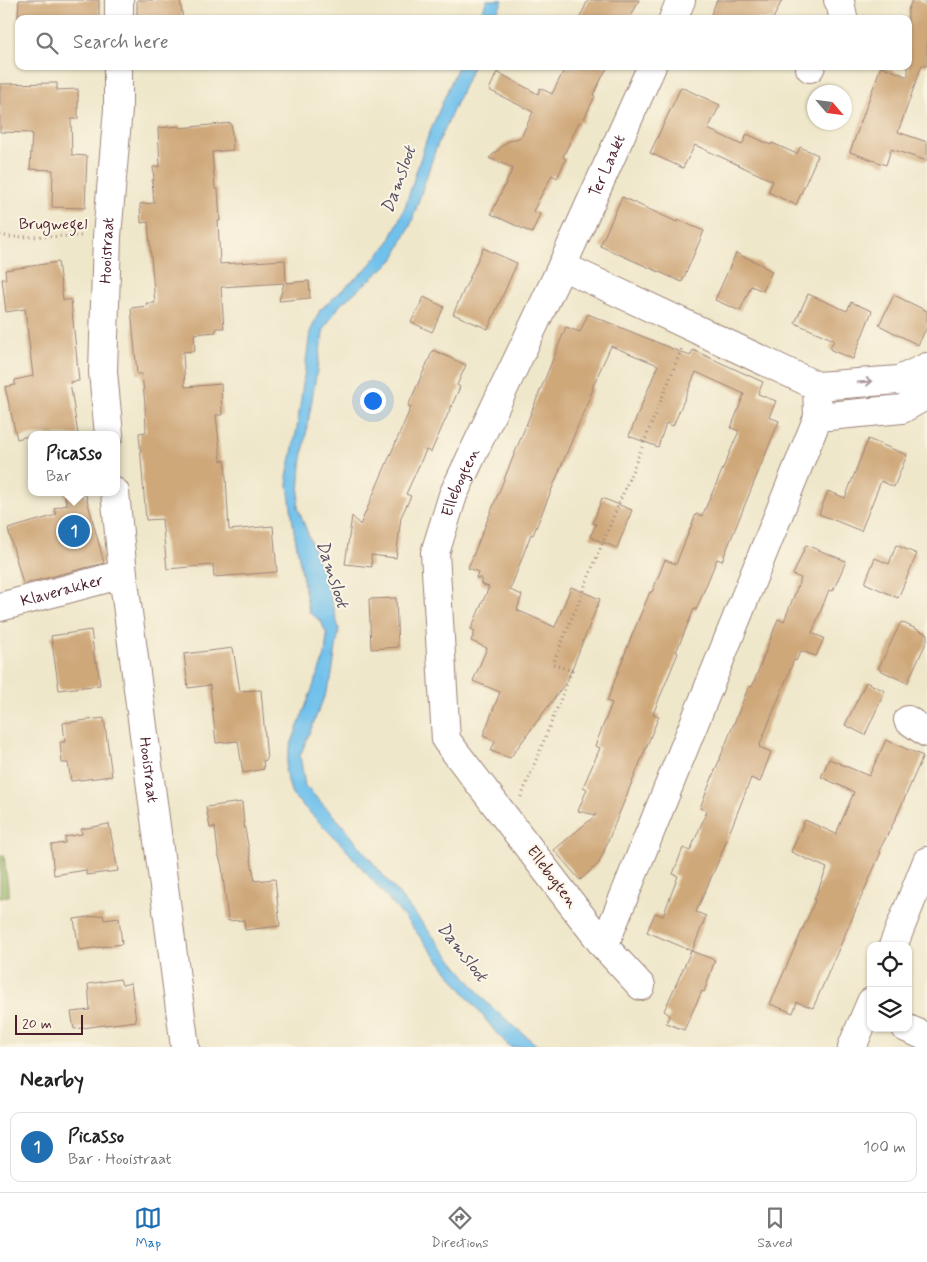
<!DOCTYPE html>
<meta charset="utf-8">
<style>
:root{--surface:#fff;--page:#f2f2f2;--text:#222;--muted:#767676;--line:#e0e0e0;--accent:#1f6fb2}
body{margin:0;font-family:Mynerve,sans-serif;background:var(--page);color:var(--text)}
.controls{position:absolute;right:15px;bottom:15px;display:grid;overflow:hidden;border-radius:10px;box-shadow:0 1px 4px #0004}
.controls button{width:45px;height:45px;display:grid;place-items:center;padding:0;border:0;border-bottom:1px solid var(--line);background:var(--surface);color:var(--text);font:25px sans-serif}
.compass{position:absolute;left:807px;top:85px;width:45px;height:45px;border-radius:50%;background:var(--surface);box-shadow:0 1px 4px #0004;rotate:118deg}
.scale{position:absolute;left:15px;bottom:12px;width:68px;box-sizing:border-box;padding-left:5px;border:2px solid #4a1f2b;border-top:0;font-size:14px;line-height:18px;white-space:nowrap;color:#4a1f2b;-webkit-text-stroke:4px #fcf5e5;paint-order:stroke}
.you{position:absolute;left:372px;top:400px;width:18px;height:18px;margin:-12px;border:4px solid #fff;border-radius:50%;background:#1a73e8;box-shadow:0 0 0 8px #1a73e833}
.badge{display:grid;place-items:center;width:32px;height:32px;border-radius:50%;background:var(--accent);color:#fff;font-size:16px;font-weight:700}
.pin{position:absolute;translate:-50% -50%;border:2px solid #fff;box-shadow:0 1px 5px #0006}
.popup{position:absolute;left:28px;top:431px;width:92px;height:65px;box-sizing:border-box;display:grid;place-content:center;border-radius:10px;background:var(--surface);filter:drop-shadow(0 1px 4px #0005);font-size:16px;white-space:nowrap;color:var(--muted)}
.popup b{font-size:19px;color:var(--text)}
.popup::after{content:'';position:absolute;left:50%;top:100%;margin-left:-10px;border:10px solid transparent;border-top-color:var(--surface)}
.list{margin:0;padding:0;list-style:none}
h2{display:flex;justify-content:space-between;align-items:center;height:65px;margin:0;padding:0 20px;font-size:21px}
h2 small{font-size:16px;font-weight:400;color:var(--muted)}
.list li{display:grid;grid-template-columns:32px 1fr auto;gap:15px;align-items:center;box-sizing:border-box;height:70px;margin:0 10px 10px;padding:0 10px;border:1px solid var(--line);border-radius:10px}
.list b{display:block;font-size:19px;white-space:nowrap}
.list p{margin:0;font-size:16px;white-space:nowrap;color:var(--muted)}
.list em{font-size:16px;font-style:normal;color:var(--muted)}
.icon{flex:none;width:28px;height:28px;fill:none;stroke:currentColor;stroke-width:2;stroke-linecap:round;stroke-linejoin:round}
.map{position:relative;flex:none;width:927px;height:1047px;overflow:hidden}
.search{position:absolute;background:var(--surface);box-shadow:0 1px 4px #0004;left:15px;right:15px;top:15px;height:55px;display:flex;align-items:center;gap:12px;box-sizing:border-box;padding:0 18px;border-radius:10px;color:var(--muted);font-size:19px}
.sheet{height:145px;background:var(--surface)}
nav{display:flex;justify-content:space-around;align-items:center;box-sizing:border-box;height:70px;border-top:1px solid var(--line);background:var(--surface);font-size:14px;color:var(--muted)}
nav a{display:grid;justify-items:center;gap:2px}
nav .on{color:var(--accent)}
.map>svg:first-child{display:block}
.forest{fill:#98b668;stroke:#716a4a}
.water{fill:#70c1ec;stroke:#5d708c}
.building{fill:#cfa87a}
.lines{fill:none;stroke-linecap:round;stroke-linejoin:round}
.minor-casing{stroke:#9c837a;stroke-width:30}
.path{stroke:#9c837a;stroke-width:3;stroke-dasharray:1 4;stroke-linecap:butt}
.minor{stroke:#fff;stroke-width:28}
.oneway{stroke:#ae9aa0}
.labels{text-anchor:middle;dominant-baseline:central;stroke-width:4;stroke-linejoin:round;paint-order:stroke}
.street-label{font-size:16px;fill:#4a1f2b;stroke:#fcf5e5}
.water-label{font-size:18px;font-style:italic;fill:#555065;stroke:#fcf5e5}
</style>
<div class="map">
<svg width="927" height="1047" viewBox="0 0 927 1047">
<rect width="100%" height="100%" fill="#fcf5e5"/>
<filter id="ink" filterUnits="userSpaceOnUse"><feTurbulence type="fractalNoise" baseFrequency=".02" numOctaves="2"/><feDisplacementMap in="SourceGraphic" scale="10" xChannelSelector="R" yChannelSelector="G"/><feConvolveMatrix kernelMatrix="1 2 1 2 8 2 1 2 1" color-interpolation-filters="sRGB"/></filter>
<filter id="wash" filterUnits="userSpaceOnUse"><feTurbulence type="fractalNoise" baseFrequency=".0096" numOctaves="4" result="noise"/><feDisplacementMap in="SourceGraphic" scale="20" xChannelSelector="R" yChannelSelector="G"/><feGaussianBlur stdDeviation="1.12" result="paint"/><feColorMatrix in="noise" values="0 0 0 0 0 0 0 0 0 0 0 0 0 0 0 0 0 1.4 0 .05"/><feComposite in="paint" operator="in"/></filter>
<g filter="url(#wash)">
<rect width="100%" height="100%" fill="#efe7ca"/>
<polygon class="forest" points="4,855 9,896 0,897 0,857"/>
<g class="water">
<polygon points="487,0 503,0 494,19 479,19"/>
<polygon points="458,66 473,66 436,148 411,224 393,260 341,304 324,328 301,465 298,508 326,581 339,629 331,680 300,756 305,786 339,821 489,1005 539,1047 510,1047 498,1035 409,923 344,847 292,795 285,771 289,750 325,655 327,635 321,621 309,612 294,531 287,477 297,428 310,332 320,310 365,270 389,242 405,207 426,141"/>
</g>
<g id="blocks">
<g class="building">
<polygon points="19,0 99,0 99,19 18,18"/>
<polygon points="137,0 180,0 183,19 137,19"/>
<polygon points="588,0 639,0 630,19 579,19"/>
<polygon points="717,0 782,0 773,19 709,19"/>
<polygon points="912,0 918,0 927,3 927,66 922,65 898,132 927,142 927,161 891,149 886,165 850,152 881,66 908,77 908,10"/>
<polygon points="566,66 608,66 593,95 595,96 582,123 579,122 563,157 566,159 557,178 552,175 533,211 540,214 532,233 491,214 513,168 489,158 507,142 521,137 533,112 489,90 497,72 538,94 540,88 552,94"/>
<polygon points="57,83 57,90 78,89 78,119 71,119 72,155 87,156 85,208 52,207 53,170 30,169 32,133 0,132 0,84"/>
<polygon points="681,87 720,105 708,129 742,145 747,134 771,145 772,143 797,154 800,147 818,155 796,205 768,192 773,181 695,145 683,168 650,153"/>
<polygon points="231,123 233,150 212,152 215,189 218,189 220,221 218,221 220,264 285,260 286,283 309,281 310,298 279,301 284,283 221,287 224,328 216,328 216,332 194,334 195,351 183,352 185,387 221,384 222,415 216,415 221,461 225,460 229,530 273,526 277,572 214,577 213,565 167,569 162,519 146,520 139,433 146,432 145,405 142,374 137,374 131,308 147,306 146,303 155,303 148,222 141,223 140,204 154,203 152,180 154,180 153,167 160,166 158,128 180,126 180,128 190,127"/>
<polygon points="622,197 677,222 678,220 704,231 682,282 600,246"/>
<polygon points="483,248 517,263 488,329 453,314"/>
<polygon points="736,253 762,265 762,266 772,271 763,291 751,286 740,311 715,300"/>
<polygon points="58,262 63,300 71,300 79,381 70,382 78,435 32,435 17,439 5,387 15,385 15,380 33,376 25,309 6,312 2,279 6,279 5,270"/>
<polygon points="808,294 847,311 851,302 872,311 853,359 831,350 830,348 834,340 795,323"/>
<polygon points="894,295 927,311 927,327 918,345 879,325"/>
<polygon points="424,297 444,307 432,332 411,322"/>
<polygon points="588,314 690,356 693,350 763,382 758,394 776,401 769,417 779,421 722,561 717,559 696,610 694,609 685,631 676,652 678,653 653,714 659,716 599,863 580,880 554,850 596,815 578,811 587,789 583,787 600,748 595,746 612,703 607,701 632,635 650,592 652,592 665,560 676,564 696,514 702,516 721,473 739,431 731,428 744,394 696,372 673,426 666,423 658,447 629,436 658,365 611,346 592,388 593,389 533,535 531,534 510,590 522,595 517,610 555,627 571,587 600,599 567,681 510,758 491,751 495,741 483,736 500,692 473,681 487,648 471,641 475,631 471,629 489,587 481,584 481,578 476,578 478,572 468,568 566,327 580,332"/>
<polygon points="433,350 466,365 457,385 460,387 431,452 426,450 406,494 411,496 401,517 396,558 371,555 372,567 345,564 352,516 360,525 411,407 408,406"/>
<polygon points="868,439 907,455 894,487 881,481 861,531 819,514 828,491 845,498"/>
<polygon points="64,492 85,492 104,563 23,584 8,529 56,515 54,508 67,505"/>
<polygon points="602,498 632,510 617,548 590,537 596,524 593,523"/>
<polygon points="806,545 846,561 833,591 829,590 812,633 824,638 816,656 801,651 796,661 794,660 759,747 771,752 760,782 751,778 718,862 696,912 706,916 692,951 647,932 655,913 663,916 678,876 673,874 683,848 690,851 707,811 700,808 749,686 752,687 778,619 784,621 801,578 793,575"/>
<polygon points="896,545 917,554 898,598 865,583 875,558 889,564"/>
<polygon points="396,598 398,647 371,649 369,599"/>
<polygon points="901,622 927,634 927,641 907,683 878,669"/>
<polygon points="91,630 95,662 97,662 100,685 59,690 51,636"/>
<polygon points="233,648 240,691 261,690 267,760 263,761 264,769 243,773 238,741 216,743 210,685 188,688 184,654"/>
<polygon points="866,682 885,691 865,735 845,725"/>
<polygon points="104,718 112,776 71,781 68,763 62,763 60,742 65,742 63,723"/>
<polygon points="886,740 923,756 895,820 879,851 881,852 813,1008 797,1002 793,1013 770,1004 815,901 814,900 827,868 791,852 805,820 836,834 854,792 821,777 829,759 869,776"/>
<polygon points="242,802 244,824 255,881 275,879 280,926 245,930 244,920 228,921 222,867 218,853 215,827 210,828 206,807"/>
<polygon points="109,824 118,871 86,875 86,870 54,875 51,845 65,843 65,837 82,834 81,829"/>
<polygon points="103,915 104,920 119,918 122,944 79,950 74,919"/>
<polygon points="691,951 715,960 704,992 702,991 684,1030 666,1023 670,1015 664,1011"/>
<polygon points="120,979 122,985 131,983 136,1021 74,1029 71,1012 90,1010 88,984"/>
</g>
</g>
</g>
<g filter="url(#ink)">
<use href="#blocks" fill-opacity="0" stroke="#9c837a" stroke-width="1"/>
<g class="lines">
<defs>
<g id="minor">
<polyline points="838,0 840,1 843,17 842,19"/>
<polyline points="119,19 119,0"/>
<polyline points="673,19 681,0"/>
<polyline points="810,68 811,66"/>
<path id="s1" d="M562,266L652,66"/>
<path id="s2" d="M817,386L818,417L604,946L446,740L435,553L453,495L562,266L817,386L899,380L927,367"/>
<polyline points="818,417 902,409 927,395"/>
<path id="s3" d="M109,435L103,372L107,236L118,109V66"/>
<path id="s4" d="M115,492L123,574L185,1047"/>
<path id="s5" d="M0,607L123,574"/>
<polyline points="908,720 927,733"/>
<polyline points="604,946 641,986"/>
<polyline points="893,946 927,861"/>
<polyline points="906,1028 927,1037"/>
<polyline points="852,1047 871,1002"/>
</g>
</defs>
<use href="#minor" class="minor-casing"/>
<g class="path">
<polyline points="0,235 9,237 84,236"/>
<path d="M521,797L572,671L553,664C596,558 640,454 682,348"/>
</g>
<use href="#minor" class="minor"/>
</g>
<defs><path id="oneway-shaft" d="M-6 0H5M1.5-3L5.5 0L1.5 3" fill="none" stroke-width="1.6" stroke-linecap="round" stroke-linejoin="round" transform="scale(1.25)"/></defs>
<use class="oneway" href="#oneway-shaft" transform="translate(865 382) rotate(-4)"/>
</g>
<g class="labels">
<g class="street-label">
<text stroke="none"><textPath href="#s1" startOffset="110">Ter Laakt</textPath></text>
<text x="53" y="224">Brugwegel</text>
<text stroke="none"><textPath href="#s3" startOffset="185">Hooistraat</textPath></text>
<text stroke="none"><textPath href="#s2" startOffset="1124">Ellebogten</textPath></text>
<text stroke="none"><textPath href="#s5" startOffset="64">Klaverakker</textPath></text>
<text stroke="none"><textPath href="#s4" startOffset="280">Hooistraat</textPath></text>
<text transform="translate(552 877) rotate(53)">Ellebogten</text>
</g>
<g class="water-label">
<text transform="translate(399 180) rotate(-70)">Damsloot</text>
<text transform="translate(332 574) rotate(72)">Damsloot</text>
<text transform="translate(462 952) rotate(52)">Damsloot</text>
</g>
</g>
</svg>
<div class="controls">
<button><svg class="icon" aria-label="locate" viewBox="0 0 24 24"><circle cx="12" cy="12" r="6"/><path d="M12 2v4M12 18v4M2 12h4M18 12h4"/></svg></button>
<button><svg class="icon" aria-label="layers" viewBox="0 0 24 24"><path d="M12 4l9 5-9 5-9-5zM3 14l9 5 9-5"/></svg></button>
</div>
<svg class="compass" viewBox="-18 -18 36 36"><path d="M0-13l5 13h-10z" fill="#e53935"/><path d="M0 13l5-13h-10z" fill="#767676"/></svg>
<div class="scale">20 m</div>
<div class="you"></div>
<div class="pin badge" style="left:74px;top:531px">1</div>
<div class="popup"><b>Picasso</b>Bar</div>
<div class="search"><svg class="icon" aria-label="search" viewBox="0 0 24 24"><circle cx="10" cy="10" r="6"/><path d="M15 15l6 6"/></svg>Search here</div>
</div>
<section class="sheet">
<h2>Nearby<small></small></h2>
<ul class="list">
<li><span class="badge">1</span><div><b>Picasso</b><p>Bar · Hooistraat</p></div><em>100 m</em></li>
</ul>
</section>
<nav>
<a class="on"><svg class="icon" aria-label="map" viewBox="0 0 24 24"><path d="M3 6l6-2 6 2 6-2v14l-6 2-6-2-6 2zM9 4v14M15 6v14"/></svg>Map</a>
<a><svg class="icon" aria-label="directions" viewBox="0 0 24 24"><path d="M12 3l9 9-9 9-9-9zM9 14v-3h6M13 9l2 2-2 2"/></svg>Directions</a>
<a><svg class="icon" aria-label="saved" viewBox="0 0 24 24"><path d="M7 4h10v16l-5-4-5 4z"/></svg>Saved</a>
</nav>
